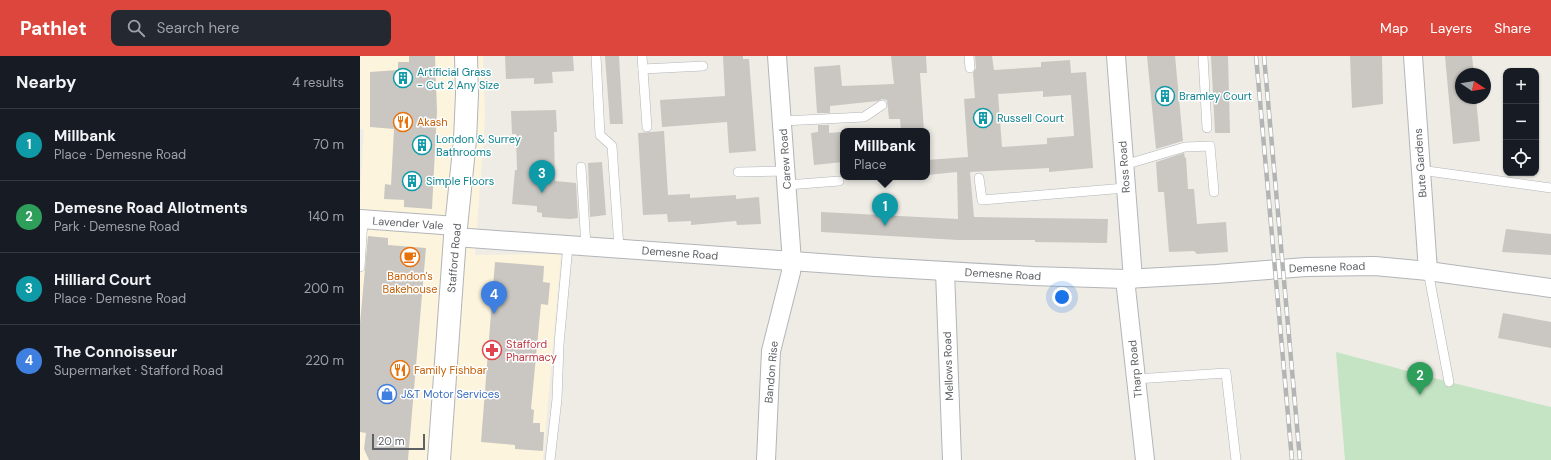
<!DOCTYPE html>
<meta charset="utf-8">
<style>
:root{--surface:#171b24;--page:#242831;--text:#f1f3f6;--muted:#9ea1a6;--line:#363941;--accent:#dd463c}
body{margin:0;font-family:"DM Sans",sans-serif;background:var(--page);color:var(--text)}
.controls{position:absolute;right:12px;top:12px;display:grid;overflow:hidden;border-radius:8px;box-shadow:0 1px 3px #0004}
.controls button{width:36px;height:36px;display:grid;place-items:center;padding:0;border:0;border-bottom:1px solid var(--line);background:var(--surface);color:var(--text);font:20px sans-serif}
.compass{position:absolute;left:1095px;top:12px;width:36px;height:36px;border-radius:50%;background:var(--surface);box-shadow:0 1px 3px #0004;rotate:102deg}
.scale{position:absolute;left:12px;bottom:10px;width:53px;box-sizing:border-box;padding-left:4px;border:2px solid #5d6064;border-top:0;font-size:11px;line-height:14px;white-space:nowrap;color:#5d6064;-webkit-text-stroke:3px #fff;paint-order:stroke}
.you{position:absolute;left:702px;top:241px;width:14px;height:14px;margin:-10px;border:3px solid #fff;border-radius:50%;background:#1a73e8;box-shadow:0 0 0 6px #1a73e833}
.badge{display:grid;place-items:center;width:26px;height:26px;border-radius:50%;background:var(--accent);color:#fff;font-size:13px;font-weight:700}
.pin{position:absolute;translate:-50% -33px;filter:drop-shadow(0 1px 2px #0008)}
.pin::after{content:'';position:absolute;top:21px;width:14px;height:12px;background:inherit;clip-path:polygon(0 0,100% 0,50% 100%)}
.popup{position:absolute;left:480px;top:72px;width:90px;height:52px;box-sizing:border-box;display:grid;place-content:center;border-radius:8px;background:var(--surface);filter:drop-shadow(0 1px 3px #0005);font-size:13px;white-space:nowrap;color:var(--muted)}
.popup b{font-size:15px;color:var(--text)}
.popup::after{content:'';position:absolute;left:50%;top:100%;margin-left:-8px;border:8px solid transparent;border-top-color:var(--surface)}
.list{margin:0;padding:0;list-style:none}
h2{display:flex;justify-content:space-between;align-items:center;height:52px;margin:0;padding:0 16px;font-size:17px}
h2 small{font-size:13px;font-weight:400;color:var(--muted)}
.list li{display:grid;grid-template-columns:26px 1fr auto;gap:12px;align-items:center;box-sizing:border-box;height:72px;padding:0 16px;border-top:1px solid var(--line)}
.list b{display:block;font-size:15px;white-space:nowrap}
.list p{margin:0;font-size:13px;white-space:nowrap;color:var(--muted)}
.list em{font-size:13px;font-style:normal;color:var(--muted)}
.icon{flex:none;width:22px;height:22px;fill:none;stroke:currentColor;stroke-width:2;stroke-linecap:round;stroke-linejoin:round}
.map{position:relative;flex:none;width:1191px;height:404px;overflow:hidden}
header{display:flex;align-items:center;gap:24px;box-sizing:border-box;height:56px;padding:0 20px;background:var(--accent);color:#fff}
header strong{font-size:19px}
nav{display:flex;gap:22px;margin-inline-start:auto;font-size:14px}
.search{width:280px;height:36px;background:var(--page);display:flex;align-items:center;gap:10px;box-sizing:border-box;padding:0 14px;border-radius:8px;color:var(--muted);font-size:15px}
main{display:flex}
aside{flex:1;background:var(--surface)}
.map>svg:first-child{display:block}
.commercial{fill:#fcf4dc}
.green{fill:#c4e4c3}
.building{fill:#cac7c2;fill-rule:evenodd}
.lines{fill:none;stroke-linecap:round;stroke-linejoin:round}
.service-casing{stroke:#b2b5b9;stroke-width:10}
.minor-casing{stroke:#b2b5b9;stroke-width:20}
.secondary-casing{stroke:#b1b4b9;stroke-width:24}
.service{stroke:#fff;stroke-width:9}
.minor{stroke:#fff;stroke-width:18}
.secondary{stroke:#fff;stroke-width:22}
.rail-casing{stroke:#b3b4b4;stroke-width:4.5}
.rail{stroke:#fff;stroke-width:3;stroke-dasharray:9;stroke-linecap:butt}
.labels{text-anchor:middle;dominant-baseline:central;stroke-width:3;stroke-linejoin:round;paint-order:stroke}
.culture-label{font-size:11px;fill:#0d838f;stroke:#fff;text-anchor:start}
.food-label{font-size:11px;fill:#c56008;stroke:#fff;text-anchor:start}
.street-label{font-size:11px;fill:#5d6064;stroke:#fff}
.health-label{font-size:11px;fill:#be3a42;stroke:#fff;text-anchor:start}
.shop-label{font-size:11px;fill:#366cbe;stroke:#fff;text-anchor:start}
</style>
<header>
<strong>Pathlet</strong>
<div class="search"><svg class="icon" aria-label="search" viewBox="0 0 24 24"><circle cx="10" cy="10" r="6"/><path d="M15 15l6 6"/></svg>Search here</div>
<nav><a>Map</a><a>Layers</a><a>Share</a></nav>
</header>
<main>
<aside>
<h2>Nearby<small>4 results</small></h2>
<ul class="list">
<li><span class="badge" style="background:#0f9aa8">1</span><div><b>Millbank</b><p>Place · Demesne Road</p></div><em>70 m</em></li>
<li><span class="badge" style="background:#2e9e5b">2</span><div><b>Demesne Road Allotments</b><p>Park · Demesne Road</p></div><em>140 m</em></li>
<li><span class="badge" style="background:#0f9aa8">3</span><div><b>Hilliard Court</b><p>Place · Demesne Road</p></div><em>200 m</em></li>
<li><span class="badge" style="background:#3f7fe0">4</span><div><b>The Connoisseur</b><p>Supermarket · Stafford Road</p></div><em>220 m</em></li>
</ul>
</aside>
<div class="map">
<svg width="1191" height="404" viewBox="0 0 1191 404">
<rect width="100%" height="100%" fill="#eeece5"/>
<polygon class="commercial" points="0,0 123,0 125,62 115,199 201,198 183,404 0,404 0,136 4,74 0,73"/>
<polygon class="green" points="976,296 1089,326 1191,351 1191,404 985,404"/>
<g class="building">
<polygon points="49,0 75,0 77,55 72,153 44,151 44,144 24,143 25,128 31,129 34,73 10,71 10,16 38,14 38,6 49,6"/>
<polygon points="145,0 213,0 214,15 192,16 193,27 174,28 174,22 146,23"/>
<polygon points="245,0 259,0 263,68 250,68"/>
<polygon points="363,0 383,0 383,3 389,3 396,95 369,97 367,66 302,71 300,44 365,40"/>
<polygon points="531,0 566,0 567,17 560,17 564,75 541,75 540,63 529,63 527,44 522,43 518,45 470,50 470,57 457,57 454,11 480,9 482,30 534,28"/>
<path d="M615,0H632L634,14L681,11V6L710,4L711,17L726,16L733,112L689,116V112L610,116L614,161L748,163L747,187L675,186V184H598L461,176V156L598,163L597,116L567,119V104L608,101L604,43L615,42L613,17L616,12ZM683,35V41L711,39L714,80L687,82V88L642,91L638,38Z"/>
<polygon points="787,0 815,0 823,85 796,93"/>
<polygon points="851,0 868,0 870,77 855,77"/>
<polygon points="990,0 1022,0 1023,48 992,52"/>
<polygon points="1085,0 1112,0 1114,18 1101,18 1101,42 1116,42 1120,85 1093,88"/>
<polygon points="196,54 197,76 194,76 195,125 216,127 218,162 210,163 182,161 182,157 177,156 177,150 152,148 155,114 157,114 156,78 152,78 151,55"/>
<polygon points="458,69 469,69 469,77 481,76 483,106 454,109 451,77 458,76"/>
<polygon points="304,75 308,139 330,138 330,142 376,139 376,143 399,141 401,168 377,169 376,165 331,169 331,165 308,166 307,158 283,159 278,77"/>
<polygon points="824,97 825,102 826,102 828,133 834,133 837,168 866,166 868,196 837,198 834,195 809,196 804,136 798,136 796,106"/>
<polygon points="242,106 246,159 230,161 228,107"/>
<polygon points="1146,173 1191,178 1191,199 1142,196"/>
<polygon points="8,180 28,182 28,189 66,192 48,404 9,404 4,393 6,377 0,376 0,267"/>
<polygon points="135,206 184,210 183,226 190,227 188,249 181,248 171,353 174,354 173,367 180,367 180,376 184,376 183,395 155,393 155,389 121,386"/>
<polygon points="1143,257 1191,266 1191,292 1138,282"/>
</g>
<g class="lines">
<defs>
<g id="service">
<polyline points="236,0 240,79 252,90 259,192"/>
<polyline points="282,0 287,71"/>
<polyline points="609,0 610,12"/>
<polyline points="843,0 847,72"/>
<polyline points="283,13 343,10"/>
<polyline points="422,65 504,61 522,49"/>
<polyline points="764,109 825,91 850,90 854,136"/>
<polyline points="221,111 226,190"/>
<polyline points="1060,114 1191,132"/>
<polyline points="378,116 426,115"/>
<polyline points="619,122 622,144 765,132"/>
<polyline points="427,129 479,125"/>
<polyline points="0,211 3,164"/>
<polyline points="1068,215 1089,326"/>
<polyline points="776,323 866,317 876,404"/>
<polyline points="190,404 197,343 199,288 208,189"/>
</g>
<g id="minor">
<polyline points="756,0 773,223"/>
<polyline points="1053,0 1068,215"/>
<polyline points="0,163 96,170"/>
<polyline points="95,181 516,211 673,220 765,223 856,218 946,211 1015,210 1068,215 1191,232"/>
<polyline points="585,215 592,404"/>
<polyline points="765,223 785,404"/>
<polyline points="406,404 411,295 431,216 432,206 417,0"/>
</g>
<polyline id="secondary" points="79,404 95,181 105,84 107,38 106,0"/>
</defs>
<use href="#service" class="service-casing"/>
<use href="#minor" class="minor-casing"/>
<use href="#secondary" class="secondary-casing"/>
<use href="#service" class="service"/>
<use href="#minor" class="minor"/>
<use href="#secondary" class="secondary"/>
<defs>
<g id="rail">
<polyline points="896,0 932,404"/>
<polyline points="904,0 940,404"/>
</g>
</defs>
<use href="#rail" class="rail-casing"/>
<use href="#rail" class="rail"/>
</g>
<defs>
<symbol id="building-ring" viewBox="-11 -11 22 22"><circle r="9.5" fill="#fff" stroke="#0f9aa8" stroke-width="1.5"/><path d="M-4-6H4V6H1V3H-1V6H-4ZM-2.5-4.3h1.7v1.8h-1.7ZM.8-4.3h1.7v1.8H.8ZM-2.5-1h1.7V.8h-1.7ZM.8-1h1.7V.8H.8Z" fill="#0f9aa8"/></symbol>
<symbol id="restaurant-ring" viewBox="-11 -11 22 22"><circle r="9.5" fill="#fff" stroke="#e8710a" stroke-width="1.5"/><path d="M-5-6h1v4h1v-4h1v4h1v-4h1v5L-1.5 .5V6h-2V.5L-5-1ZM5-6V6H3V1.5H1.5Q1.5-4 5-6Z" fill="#e8710a"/></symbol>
<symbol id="cafe-ring" viewBox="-11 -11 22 22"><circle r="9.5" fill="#fff" stroke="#e8710a" stroke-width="1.5"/><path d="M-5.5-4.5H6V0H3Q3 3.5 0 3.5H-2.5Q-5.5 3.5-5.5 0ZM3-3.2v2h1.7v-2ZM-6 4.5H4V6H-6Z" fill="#e8710a"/></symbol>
<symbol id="pharmacy-ring" viewBox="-11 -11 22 22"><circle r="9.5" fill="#fff" stroke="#e0444e" stroke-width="1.5"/><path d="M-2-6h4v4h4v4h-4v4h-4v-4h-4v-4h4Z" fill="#e0444e"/></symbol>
<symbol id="shop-ring" viewBox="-11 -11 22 22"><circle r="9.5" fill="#fff" stroke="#3f7fe0" stroke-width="1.5"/><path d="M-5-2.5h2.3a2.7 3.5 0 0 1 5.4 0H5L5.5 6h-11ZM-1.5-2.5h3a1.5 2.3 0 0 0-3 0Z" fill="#3f7fe0"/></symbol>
</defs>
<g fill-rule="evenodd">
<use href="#building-ring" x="32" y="11" width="22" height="22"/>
<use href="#building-ring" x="794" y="29" width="22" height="22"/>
<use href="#building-ring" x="612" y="51" width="22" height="22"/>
<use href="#restaurant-ring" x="32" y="55" width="22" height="22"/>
<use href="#building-ring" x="51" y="78" width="22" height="22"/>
<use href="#building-ring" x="41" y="114" width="22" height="22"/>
<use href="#cafe-ring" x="39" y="190" width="22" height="22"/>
<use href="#pharmacy-ring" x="121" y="283" width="22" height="22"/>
<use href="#restaurant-ring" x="29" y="303" width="22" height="22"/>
<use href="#shop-ring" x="16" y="327" width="22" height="22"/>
</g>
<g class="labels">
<g class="culture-label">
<text x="57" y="16">Artificial Grass<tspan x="57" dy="13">- Cut 2 Any Size</tspan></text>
<text x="819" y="40">Bramley Court</text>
<text x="637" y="62">Russell Court</text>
<text x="76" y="83">London &amp; Surrey<tspan x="76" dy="13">Bathrooms</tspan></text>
<text x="66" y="125">Simple Floors</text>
</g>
<g class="food-label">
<text x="57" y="66">Akash</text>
<text x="50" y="220" text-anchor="middle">Bandon's<tspan x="50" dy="13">Bakehouse</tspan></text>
<text x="54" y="314">Family Fishbar</text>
</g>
<g class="street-label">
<text transform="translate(425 103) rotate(-94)">Carew Road</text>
<text transform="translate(1060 107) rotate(-94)">Bute Gardens</text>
<text transform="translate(764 111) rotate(-94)">Ross Road</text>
<text transform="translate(48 167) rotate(4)">Lavender Vale</text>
<text transform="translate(320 197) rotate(4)">Demesne Road</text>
<text transform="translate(94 202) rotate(-85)">Stafford Road</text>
<text transform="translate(967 211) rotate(-2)">Demesne Road</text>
<text transform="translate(643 218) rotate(3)">Demesne Road</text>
<text transform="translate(588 310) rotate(-92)">Mellows Road</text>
<text transform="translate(775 313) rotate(-96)">Tharp Road</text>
<text transform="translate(411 316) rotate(-85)">Bandon Rise</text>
</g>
<g class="health-label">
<text x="146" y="288">Stafford<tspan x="146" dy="13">Pharmacy</tspan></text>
</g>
<g class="shop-label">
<text x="41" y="338">J&amp;T Motor Services</text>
</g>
</g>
</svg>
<div class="controls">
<button>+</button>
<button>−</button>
<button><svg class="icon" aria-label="locate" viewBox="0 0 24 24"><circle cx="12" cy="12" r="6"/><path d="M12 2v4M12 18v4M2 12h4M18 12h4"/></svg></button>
</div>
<svg class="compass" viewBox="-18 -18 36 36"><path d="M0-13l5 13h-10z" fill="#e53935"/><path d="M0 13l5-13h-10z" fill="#9ea1a6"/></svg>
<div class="scale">20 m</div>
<div class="you"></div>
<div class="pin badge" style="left:525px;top:170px;background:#0f9aa8">1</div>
<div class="popup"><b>Millbank</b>Place</div>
<div class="pin badge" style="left:1060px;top:339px;background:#2e9e5b">2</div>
<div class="pin badge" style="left:182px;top:137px;background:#0f9aa8">3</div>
<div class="pin badge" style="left:134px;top:258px;background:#3f7fe0">4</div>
</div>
</main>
